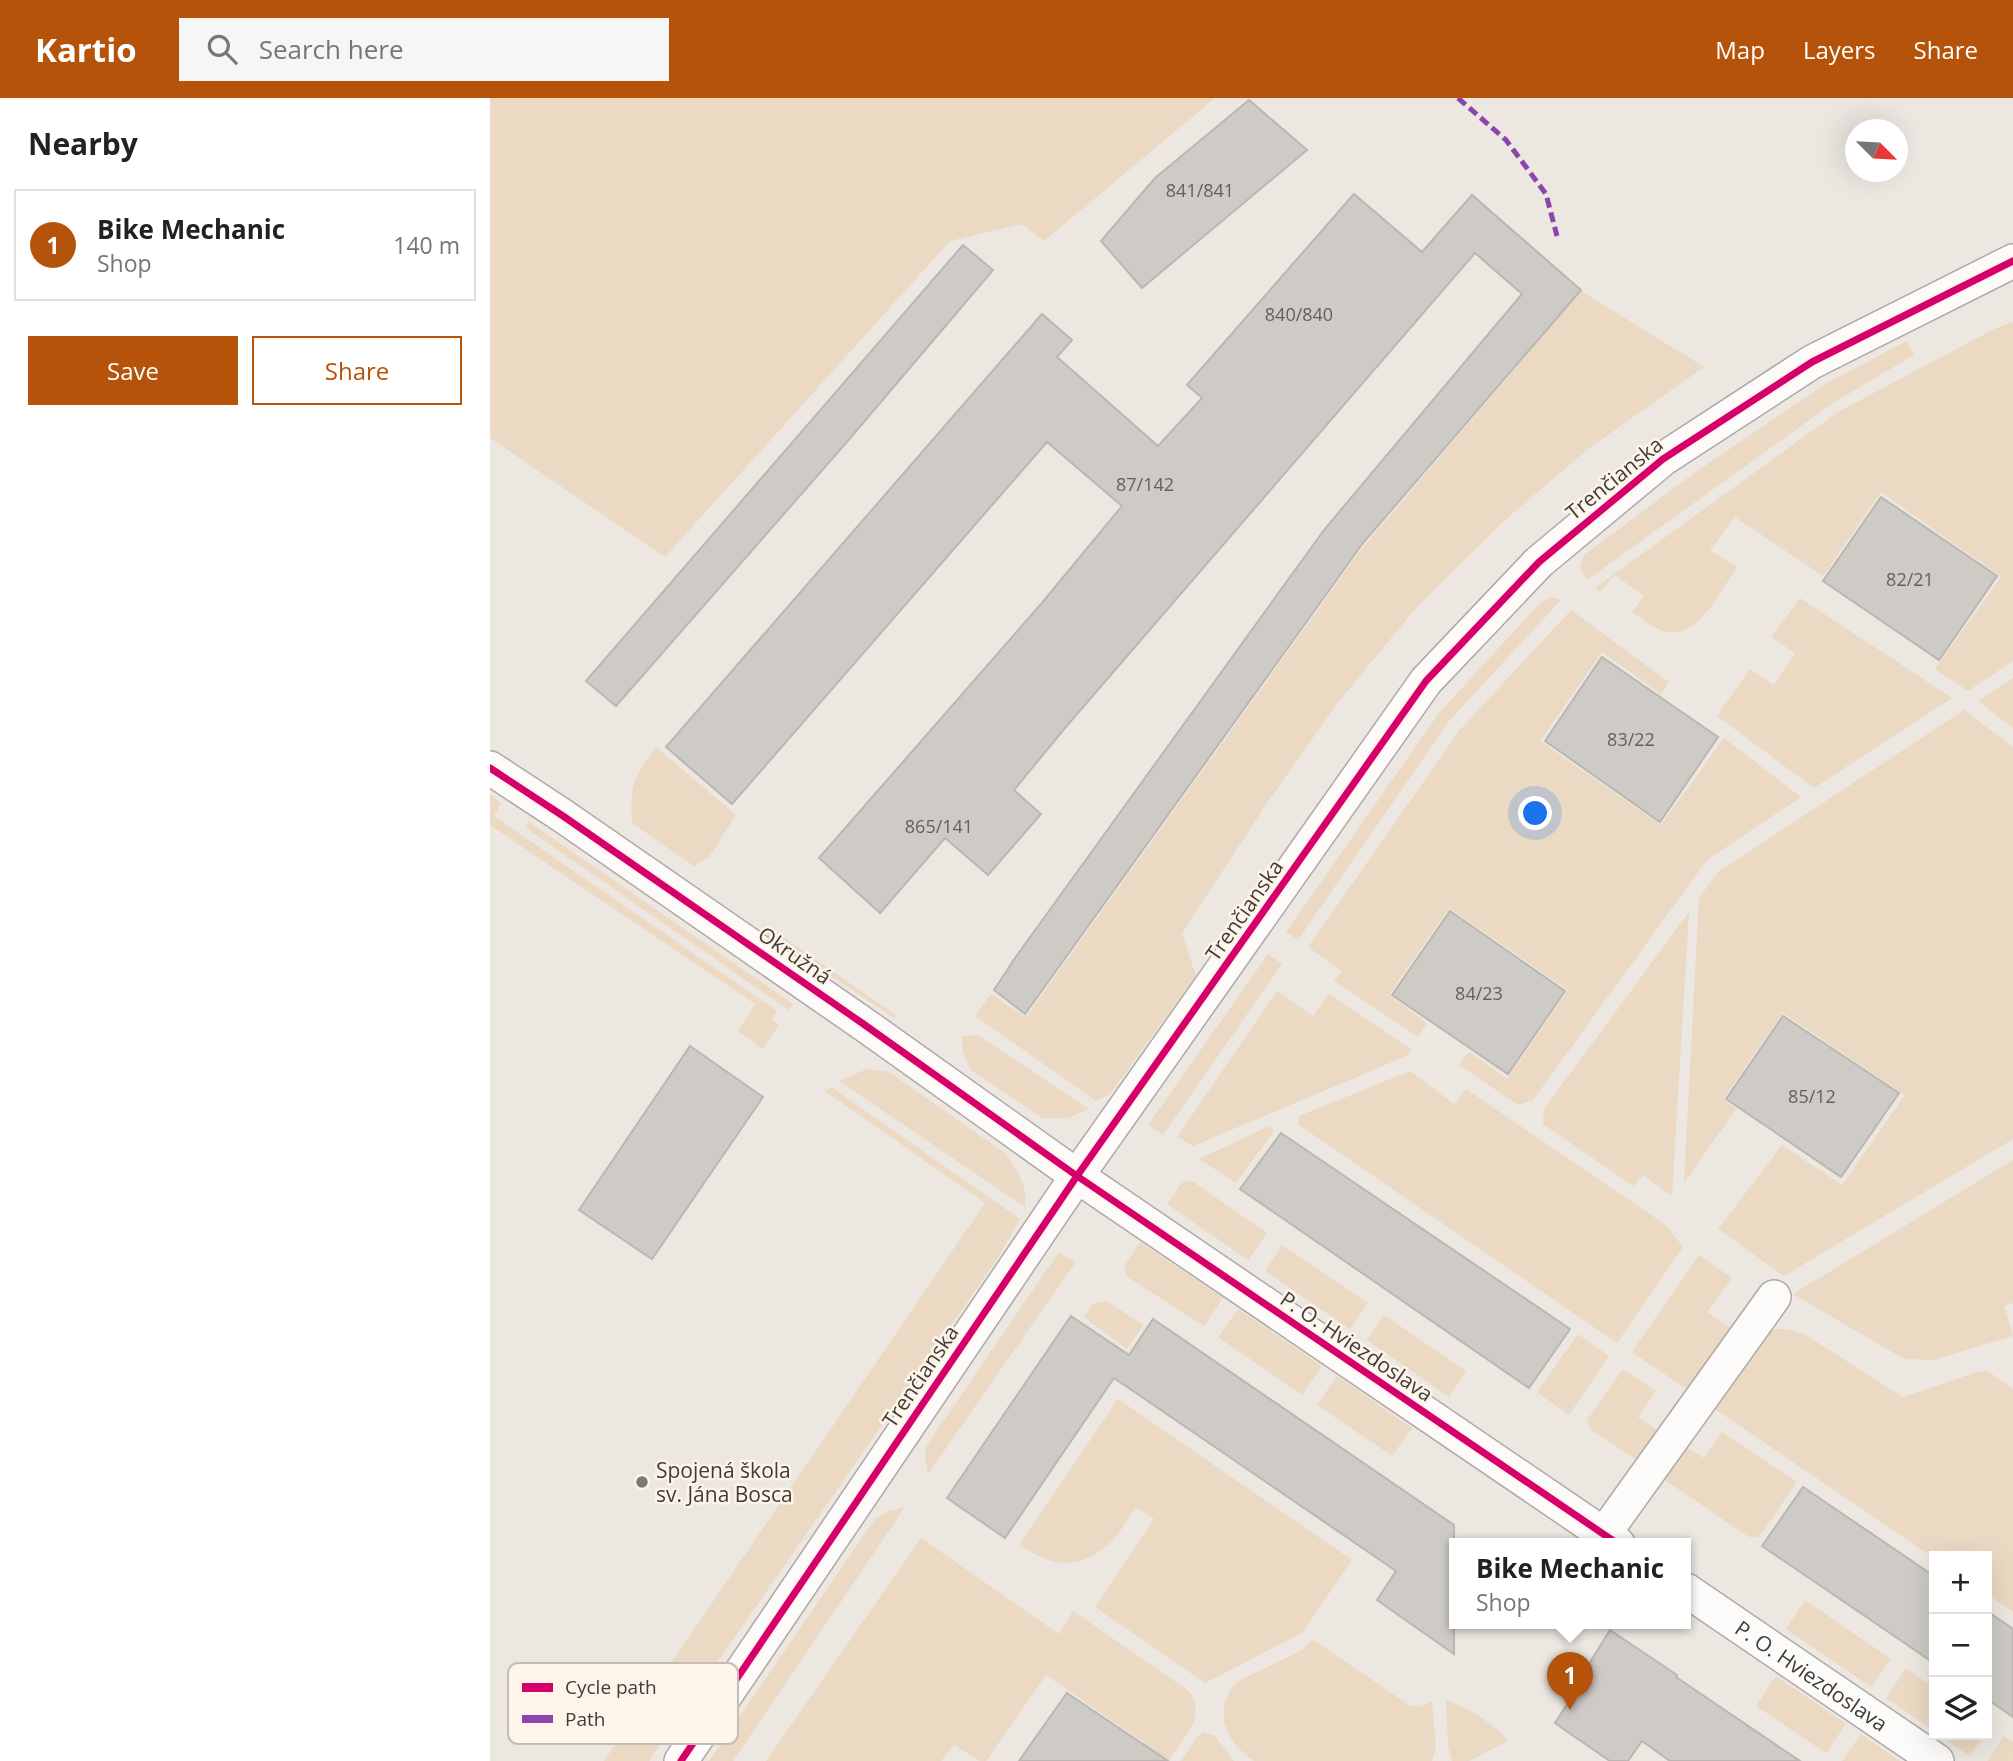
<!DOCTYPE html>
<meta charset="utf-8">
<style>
:root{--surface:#fff;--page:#f6f6f6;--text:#222;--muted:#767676;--line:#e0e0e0;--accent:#b45309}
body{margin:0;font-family:"Open Sans",sans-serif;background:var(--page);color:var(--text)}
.controls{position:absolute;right:21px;bottom:21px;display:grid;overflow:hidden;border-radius:0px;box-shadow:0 7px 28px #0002}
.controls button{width:63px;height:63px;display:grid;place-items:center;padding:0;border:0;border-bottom:2px solid var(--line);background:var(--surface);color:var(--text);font:35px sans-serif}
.compass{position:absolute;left:1355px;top:21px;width:63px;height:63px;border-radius:50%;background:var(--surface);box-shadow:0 7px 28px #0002;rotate:114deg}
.you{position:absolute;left:1046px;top:716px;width:24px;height:24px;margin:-18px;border:5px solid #fff;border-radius:50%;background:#1a73e8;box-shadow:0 0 0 10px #1a73e833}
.badge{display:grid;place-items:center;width:46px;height:46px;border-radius:50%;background:var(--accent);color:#fff;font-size:23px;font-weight:700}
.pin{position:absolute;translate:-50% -58px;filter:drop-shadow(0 2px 4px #0008)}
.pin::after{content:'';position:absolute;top:37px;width:24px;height:21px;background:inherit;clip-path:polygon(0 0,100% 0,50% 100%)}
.popup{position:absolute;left:959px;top:1440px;width:242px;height:91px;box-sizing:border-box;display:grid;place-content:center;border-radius:0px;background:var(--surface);filter:drop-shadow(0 2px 5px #0005);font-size:23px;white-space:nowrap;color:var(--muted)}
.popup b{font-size:26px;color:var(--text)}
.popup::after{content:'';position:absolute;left:50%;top:100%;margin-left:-14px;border:14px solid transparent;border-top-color:var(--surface)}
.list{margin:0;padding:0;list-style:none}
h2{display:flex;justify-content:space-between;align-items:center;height:91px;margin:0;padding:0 28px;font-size:30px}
h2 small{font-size:23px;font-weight:400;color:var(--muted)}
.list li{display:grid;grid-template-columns:46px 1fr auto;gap:21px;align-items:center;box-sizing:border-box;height:112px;margin:0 14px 14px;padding:0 14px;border:2px solid var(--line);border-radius:0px}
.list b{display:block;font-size:26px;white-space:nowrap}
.list p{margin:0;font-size:23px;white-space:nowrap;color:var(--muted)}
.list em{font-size:23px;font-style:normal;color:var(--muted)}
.actions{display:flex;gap:14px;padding:21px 28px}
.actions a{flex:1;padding:16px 0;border:2px solid var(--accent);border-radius:0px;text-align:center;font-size:24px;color:var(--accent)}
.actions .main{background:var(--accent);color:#fff}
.icon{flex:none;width:38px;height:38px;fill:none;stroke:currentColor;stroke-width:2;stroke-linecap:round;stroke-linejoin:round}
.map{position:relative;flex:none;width:1523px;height:1663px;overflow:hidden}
header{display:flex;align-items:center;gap:42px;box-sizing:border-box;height:98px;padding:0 35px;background:var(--accent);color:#fff}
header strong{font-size:33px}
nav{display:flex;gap:38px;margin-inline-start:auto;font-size:24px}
.search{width:490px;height:63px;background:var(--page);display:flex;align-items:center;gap:18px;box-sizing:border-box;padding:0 24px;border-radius:0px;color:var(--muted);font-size:26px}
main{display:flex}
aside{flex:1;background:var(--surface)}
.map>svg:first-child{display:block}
.green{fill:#ebd9c3}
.building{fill:#cecac6;stroke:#bab7b2;stroke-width:2}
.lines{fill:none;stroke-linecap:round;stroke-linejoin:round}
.street-casing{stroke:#ada9a4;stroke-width:36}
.street{stroke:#fcfbfa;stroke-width:33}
.quiet{stroke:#8e44ad;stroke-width:5;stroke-dasharray:10 5;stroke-linecap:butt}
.cycleway-casing{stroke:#fef4e9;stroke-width:11}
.cycleway{stroke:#d6006c;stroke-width:7}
.poi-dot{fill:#7c7873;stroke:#fef4e9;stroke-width:2.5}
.labels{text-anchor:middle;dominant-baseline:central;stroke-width:5;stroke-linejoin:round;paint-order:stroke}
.number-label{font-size:18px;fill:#64605c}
.street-label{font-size:21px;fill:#403c38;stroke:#fef4e9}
.poi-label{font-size:21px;fill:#403c38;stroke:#fef4e9;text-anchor:start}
.key{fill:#fef4e9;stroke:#c5bdb4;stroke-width:2}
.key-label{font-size:19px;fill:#403c38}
</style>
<header>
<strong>Kartio</strong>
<div class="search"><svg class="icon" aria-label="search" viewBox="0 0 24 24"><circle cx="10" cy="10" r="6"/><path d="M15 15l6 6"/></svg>Search here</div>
<nav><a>Map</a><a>Layers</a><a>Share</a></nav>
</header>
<main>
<aside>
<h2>Nearby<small></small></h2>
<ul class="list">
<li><span class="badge">1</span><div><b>Bike Mechanic</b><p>Shop</p></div><em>140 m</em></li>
</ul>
<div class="actions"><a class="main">Save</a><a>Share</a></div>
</aside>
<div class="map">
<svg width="1523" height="1663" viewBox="0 0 1523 1663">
<rect width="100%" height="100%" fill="#ece7e1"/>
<g class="green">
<polygon points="0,0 725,0 554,143 531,126 460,143 175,459 0,340"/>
<polygon points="1091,193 1214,269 1098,351 1015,422 926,510 846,607 777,705 692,835 706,878 620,996 606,1003 485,918 501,896 536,919 870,453"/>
<path d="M1523,224V563L1478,593L1445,571L1511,479L1391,394L1333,478L1245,419L1220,452L1247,469C1230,493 1207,546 1171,532C1160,528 1151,520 1142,514L1154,498L1125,477L1110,494L1105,490L1348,314L1504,231Z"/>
<polygon points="1417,243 1424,257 1343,305 1097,482 1090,470 1094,457 1203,376 1335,286"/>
<polygon points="1061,499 1071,502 959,623 808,842 796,834 949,615 1049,506"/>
<polygon points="1310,500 1462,600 1324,690 1227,618 1260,571 1284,587 1305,555 1281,539"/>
<polygon points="1081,512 1179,584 1171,596 1112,554 1050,643 1171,727 1234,640 1311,699 1217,762 1043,1002 1028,1007 969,967 979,954 1017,981 1078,892 959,810 899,897 937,925 928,939 844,883 852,873 818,849 969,633"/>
<polygon points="1523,580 1523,630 1488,603"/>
<polygon points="1474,612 1523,649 1523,1041 1294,1178 1228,1131 1292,1047 1352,1087 1415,997 1293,915 1233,1001 1246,1011 1194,1085 1209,800 1228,774"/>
<path d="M166,649L246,717L219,759L204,768L142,725C140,685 143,681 166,649Z"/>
<polygon points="0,697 11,705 4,718 287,913 282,922 289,927 273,951 248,933 265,906 0,727"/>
<polygon points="38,723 303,906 299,912 36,730"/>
<polygon points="1199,814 1182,1098 1153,1077 1143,1088 1053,1026 1054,1011"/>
<polygon points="273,825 407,918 403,919 274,833"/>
<polygon points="778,856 792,866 673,1037 658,1027"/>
<polygon points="787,893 823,918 839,896 921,951 919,957 703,1048 687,1039"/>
<polygon points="488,937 599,1011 578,1020 552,1020 481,972 473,954 472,938"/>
<path d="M377,971L399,974L515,1055C527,1072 538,1088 535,1109L349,983Z"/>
<polygon points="920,973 964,1006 976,991 1176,1127 1193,1149 1127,1245 809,1027 809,1018"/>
<polygon points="341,989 530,1121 507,1161 159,1663 114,1663 495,1105 335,993"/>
<polygon points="780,1028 784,1033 746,1085 709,1061"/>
<polygon points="1523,1062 1523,1205 1514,1208 1523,1238 1443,1262 1414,1261 1303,1196"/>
<polygon points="702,1083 777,1135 758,1162 677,1106 693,1084"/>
<polygon points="650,1144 733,1200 714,1228 636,1178 635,1167"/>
<polygon points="792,1147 878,1205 860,1231 775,1173"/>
<polygon points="569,1154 585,1165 438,1376 435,1357 437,1347"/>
<polygon points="1209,1157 1242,1180 1217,1214 1241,1230 1198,1292 1142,1254"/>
<polygon points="617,1203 653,1227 637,1251 594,1219 603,1206"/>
<polygon points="748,1211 832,1268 812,1297 728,1239"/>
<polygon points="894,1217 976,1273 959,1299 877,1242"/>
<polygon points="1286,1231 1298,1231 1314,1236 1413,1299 1487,1274 1498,1273 1523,1291 1523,1514 1497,1496 1497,1458 1444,1458 1444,1460 1219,1307 1274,1236"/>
<polygon points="1088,1236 1119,1258 1079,1317 1047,1294"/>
<polygon points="1133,1271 1166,1293 1148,1319 1173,1336 1151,1365 1100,1331 1097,1322"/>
<polygon points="847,1278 922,1330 902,1358 827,1307"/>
<path d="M628,1301L862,1462L812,1535L715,1585L605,1509L664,1421L646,1409C638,1420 630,1436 620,1445C589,1473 562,1469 529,1447Z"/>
<polygon points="1232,1334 1307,1384 1274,1432 1267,1439 1259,1439 1169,1378 1190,1346 1214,1360"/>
<polygon points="415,1409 243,1663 219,1663 385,1421 398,1413"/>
<path d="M431,1440L569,1536L583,1513L699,1593C718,1618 692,1642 678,1663H640L653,1644L556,1577L496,1663H490L464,1647L451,1663H276Z"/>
<polygon points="1315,1502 1401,1561 1381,1589 1296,1531"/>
<path d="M822,1541L919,1607L930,1609L942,1604L946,1649L942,1663H764C735,1643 723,1615 745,1585L812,1552Z"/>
<polygon points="1416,1570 1444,1590 1444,1633 1396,1600"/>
<polygon points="1286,1578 1356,1626 1336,1655 1266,1608"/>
<path d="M956,1602C972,1606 1009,1629 1018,1643L979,1663H962L958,1649Z"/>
<polygon points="713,1634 725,1638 744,1663 691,1663 707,1639"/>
<polygon points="1371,1636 1410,1663 1352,1663"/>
<polygon points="1449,1637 1494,1637 1480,1658"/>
<polygon points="1514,1638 1523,1644 1523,1663 1498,1663"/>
</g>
<g class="building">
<polygon points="759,2 817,52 652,190 611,143 665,80"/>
<polygon points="864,96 932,154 982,97 1091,192 873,445 535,916 504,892 525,860 834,432 1032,196 985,155 575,630 524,692 551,716 498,777 455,740 390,815 329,760 551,506 632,408 557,344 242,706 176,649 552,216 582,242 567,259 668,348 712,300 697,287"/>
<polygon points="473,147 503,172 356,345 126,608 96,583"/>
<polygon points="1391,399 1507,478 1449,562 1333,483"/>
<polygon points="1112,559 1228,639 1170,724 1055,643"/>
<polygon points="960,813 1075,893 1018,976 902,897"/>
<polygon points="1293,918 1409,995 1351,1079 1236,1001"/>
<polygon points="200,948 273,999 162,1161 89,1112"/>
<polygon points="791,1035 1080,1231 1039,1290 750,1091"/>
<polygon points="581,1218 639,1257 663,1221 964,1427 964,1556 887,1502 906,1473 624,1280 515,1440 457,1400"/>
<polygon points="1313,1389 1444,1478 1444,1565 1272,1448"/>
<polygon points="1497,1513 1523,1531 1523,1619 1497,1601"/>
<polygon points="1120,1532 1187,1577 1186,1579 1310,1663 1180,1663 1152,1643 1138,1663 1120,1663 1082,1637 1065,1625 1102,1568 1099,1566"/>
<polygon points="577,1595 678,1663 529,1663"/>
</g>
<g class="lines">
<defs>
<g id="street">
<polyline points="0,670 73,718 372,925 587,1078 1128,1446"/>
<polyline points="1114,1436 1284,1199"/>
<path id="s1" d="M1196,1492L1447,1663"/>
<polyline points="191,1663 587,1078 936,583 1049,464 1173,361 1322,264 1523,163"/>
</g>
</defs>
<use href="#street" class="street-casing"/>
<use href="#street" class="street"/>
<polyline class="quiet" points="968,0 1016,42 1056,96 1067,138"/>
<defs>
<g id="cycleway">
<polyline points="0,670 73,718 372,925 587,1078 1128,1446"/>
<polyline points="191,1663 587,1078 936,583 1049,464 1173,361 1322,264 1523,163"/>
</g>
</defs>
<use href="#cycleway" class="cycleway-casing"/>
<use href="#cycleway" class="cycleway"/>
</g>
<circle class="poi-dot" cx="152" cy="1384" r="7"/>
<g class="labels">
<g class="number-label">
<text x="710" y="92">841/841</text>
<text x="809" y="216">840/840</text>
<text x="655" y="386">87/142</text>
<text x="1420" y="481">82/21</text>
<text x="1141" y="641">83/22</text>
<text x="449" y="728">865/141</text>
<text x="989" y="895">84/23</text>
<text x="1322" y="998">85/12</text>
</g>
<g class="street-label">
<text transform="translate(1124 380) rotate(-39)">Trenčianska</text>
<text transform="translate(754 812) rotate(-55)">Trenčianska</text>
<text transform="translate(305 857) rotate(35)">Okružná</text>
<text transform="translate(867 1248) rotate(34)">P. O. Hviezdoslava</text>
<text transform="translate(430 1278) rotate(-56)">Trenčianska</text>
<text stroke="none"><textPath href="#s1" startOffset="152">P. O. Hviezdoslava</textPath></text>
</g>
<g class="poi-label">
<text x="166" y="1372">Spojená škola<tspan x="166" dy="24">sv. Jána Bosca</tspan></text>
</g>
</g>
<rect x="18" y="1565" width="230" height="81" rx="10" class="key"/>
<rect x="32" y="1585" width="31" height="9" fill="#d6006c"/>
<rect x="32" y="1617" width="31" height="8" fill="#8e44ad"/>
<g class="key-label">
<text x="75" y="1596">Cycle path</text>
<text x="75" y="1628">Path</text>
</g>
</svg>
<div class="controls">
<button>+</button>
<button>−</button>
<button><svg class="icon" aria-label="layers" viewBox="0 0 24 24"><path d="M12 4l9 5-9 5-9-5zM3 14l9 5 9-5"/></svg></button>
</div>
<svg class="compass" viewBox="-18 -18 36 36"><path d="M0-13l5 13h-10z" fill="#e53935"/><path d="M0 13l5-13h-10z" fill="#767676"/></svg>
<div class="you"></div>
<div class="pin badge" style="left:1080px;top:1612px">1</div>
<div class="popup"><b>Bike Mechanic</b>Shop</div>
</div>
</main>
